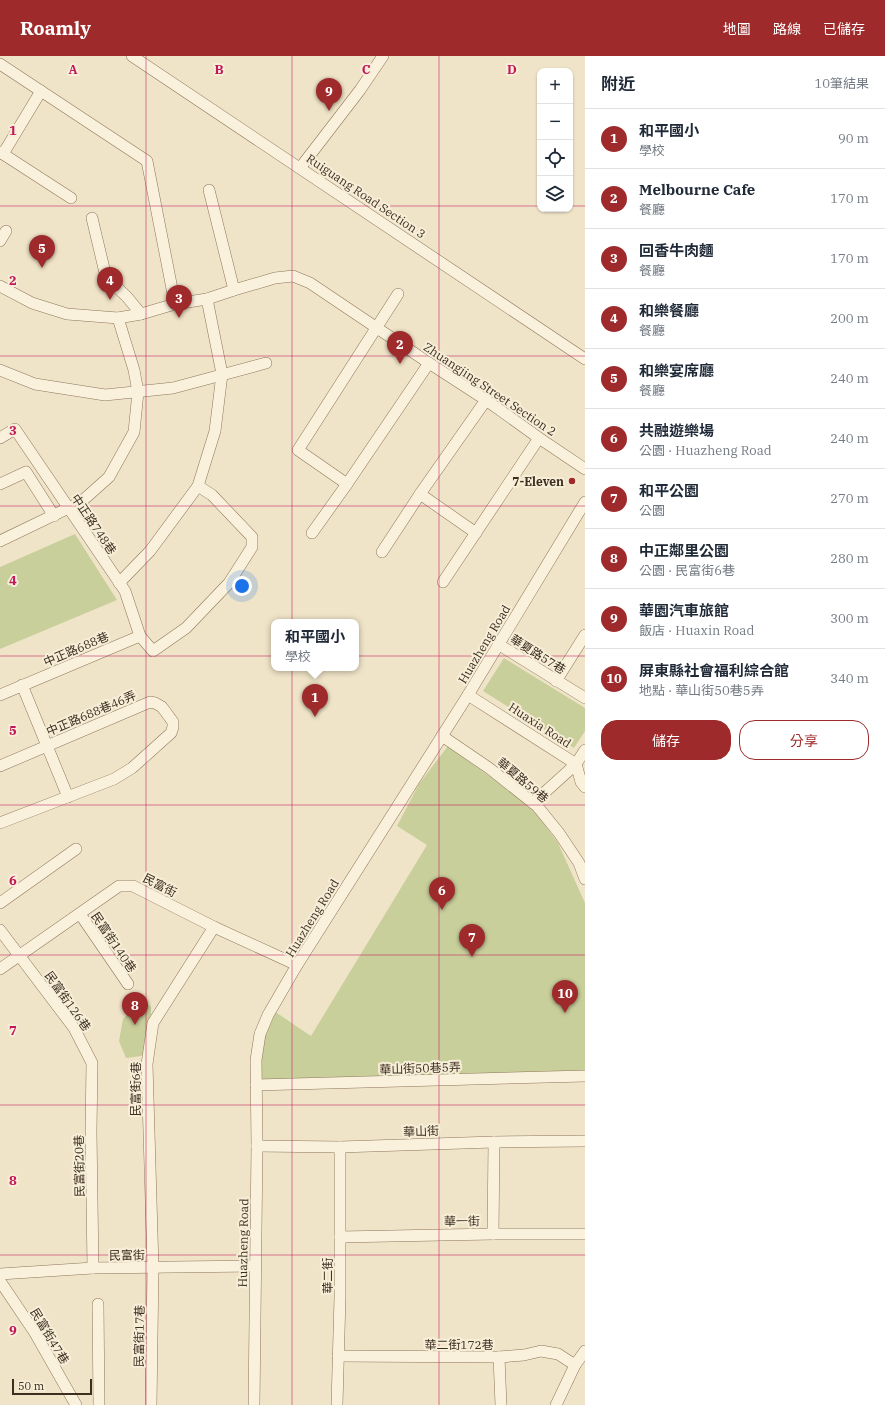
<!DOCTYPE html>
<html lang="zh-TW">
<meta charset="utf-8">
<style>
:root{--surface:#fff;--page:#f6f6f7;--text:#1f2937;--muted:#747a83;--line:#e0e1e3;--accent:#9e2a2b}
body{margin:0;font-family:"IBM Plex Serif","Noto Sans TC",serif;background:var(--page);color:var(--text)}
.controls{position:absolute;right:12px;top:12px;display:grid;overflow:hidden;border-radius:8px;box-shadow:0 1px 3px #0004}
.controls button{width:36px;height:36px;display:grid;place-items:center;padding:0;border:0;border-bottom:1px solid var(--line);background:var(--surface);color:var(--text);font:20px sans-serif}
.scale{position:absolute;left:12px;bottom:10px;width:80px;box-sizing:border-box;padding-left:4px;border:2px solid #3d2e20;border-top:0;font-size:11px;line-height:14px;white-space:nowrap;color:#3d2e20;-webkit-text-stroke:3px #f7eed8;paint-order:stroke}
.you{position:absolute;left:242px;top:530px;width:14px;height:14px;margin:-10px;border:3px solid #fff;border-radius:50%;background:#1a73e8;box-shadow:0 0 0 6px #1a73e833}
.badge{display:grid;place-items:center;width:26px;height:26px;border-radius:50%;background:var(--accent);color:#fff;font-size:13px;font-weight:700}
.pin{position:absolute;translate:-50% -33px;filter:drop-shadow(0 1px 2px #0008)}
.pin::after{content:'';position:absolute;top:21px;width:14px;height:12px;background:inherit;clip-path:polygon(0 0,100% 0,50% 100%)}
.popup{position:absolute;left:271px;top:563px;width:88px;height:52px;box-sizing:border-box;display:grid;place-content:center;border-radius:8px;background:var(--surface);filter:drop-shadow(0 1px 3px #0005);font-size:13px;white-space:nowrap;color:var(--muted)}
.popup b{font-size:15px;color:var(--text)}
.popup::after{content:'';position:absolute;left:50%;top:100%;margin-left:-8px;border:8px solid transparent;border-top-color:var(--surface)}
.list{margin:0;padding:0;list-style:none}
h2{display:flex;justify-content:space-between;align-items:center;height:52px;margin:0;padding:0 16px;font-size:17px}
h2 small{font-size:13px;font-weight:400;color:var(--muted)}
.list li{display:grid;grid-template-columns:26px 1fr auto;gap:12px;align-items:center;box-sizing:border-box;height:60px;padding:0 16px;border-top:1px solid var(--line)}
.list b{display:block;font-size:15px;white-space:nowrap}
.list p{margin:0;font-size:13px;white-space:nowrap;color:var(--muted)}
.list em{font-size:13px;font-style:normal;color:var(--muted)}
.actions{display:flex;gap:8px;padding:12px 16px}
.actions a{flex:1;padding:9px 0;border:1px solid var(--accent);border-radius:16px;text-align:center;font-size:14px;color:var(--accent)}
.actions .main{background:var(--accent);color:#fff}
.icon{flex:none;width:22px;height:22px;fill:none;stroke:currentColor;stroke-width:2;stroke-linecap:round;stroke-linejoin:round}
.map{position:relative;flex:none;width:585px;height:1349px;overflow:hidden}
header{display:flex;align-items:center;gap:24px;box-sizing:border-box;height:56px;padding:0 20px;background:var(--accent);color:#fff}
header strong{font-size:19px}
nav{display:flex;gap:22px;margin-inline-start:auto;font-size:14px}
main{display:flex}
aside{flex:1;background:var(--surface)}
.map>svg:first-child{display:block}
.green{fill:#c9cf9b}
.lines{fill:none;stroke-linecap:round;stroke-linejoin:round}
.minor-casing{stroke:#8d765c;stroke-width:12}
.minor{stroke:#faf1dc;stroke-width:11}
.grid{fill:none;stroke:#c2185b;stroke-width:1;stroke-opacity:0.55}
.poi-dot{fill:#9e2a2b;stroke:#f7eed8;stroke-width:1.5}
.labels{text-anchor:middle;dominant-baseline:central;stroke-width:4;stroke-linejoin:round;paint-order:stroke}
.street-label{font-size:12px;fill:#3d2e20;stroke:#f7eed8}
.poi-label{font-size:12px;font-weight:bold;fill:#3d2e20;stroke:#f7eed8;text-anchor:end}
.grid-label{font-size:13px;text-anchor:middle;font-weight:bold;fill:#c2185b;stroke:#f7eed8;stroke-width:4;stroke-linejoin:round;paint-order:stroke}
</style>
<header>
<strong>Roamly</strong>
<nav><a>地圖</a><a>路線</a><a>已儲存</a></nav>
</header>
<main>
<div class="map">
<svg width="585" height="1349" viewBox="0 0 585 1349">
<rect width="100%" height="100%" fill="#f0e4c8"/>
<g class="green">
<polygon points="75,478 117,544 0,593 0,511"/>
<polygon points="504,602 585,652 585,675 574,692 483,635"/>
<polygon points="448,690 508,734 536,757 558,787 585,847 585,1018 324,1025 257,1023 258,992 274,955 311,980 427,789 397,770 419,728"/>
<polygon points="143,943 151,951 151,961 146,975 148,997 141,1000 126,1002 119,985 123,963"/>
</g>
<g class="lines">
<defs>
<g id="minor">
<polyline points="132,0 585,303"/>
<polyline points="0,8 147,105 175,248"/>
<polyline points="0,96 71,142"/>
<polyline points="3,98 41,35"/>
<polyline points="300,112 360,34 383,0"/>
<polyline points="209,134 234,234"/>
<polyline points="92,162 106,221 127,241 141,258"/>
<polyline points="0,185 6,175"/>
<polyline points="0,230 32,247 67,258 118,262 141,258 175,248 207,243 234,234 275,222 293,220 310,227 429,307 486,344 539,382 585,413"/>
<polyline points="398,238 298,394 347,428 429,307"/>
<polyline points="0,314 35,328 105,339 173,332 266,307"/>
<polyline points="0,382 15,373 125,535 140,580 153,595 186,572 229,527 252,491 252,481 212,439 198,430"/>
<polyline points="0,428 26,416 54,460"/>
<polyline points="420,438 476,477"/>
<polyline points="312,477 347,428"/>
<polyline points="0,485 81,446 109,421 134,376 138,336 134,314 118,262"/>
<polyline points="382,496 420,438 486,344"/>
<polyline points="443,526 539,382"/>
<polyline points="119,527 150,495 198,430 215,375 222,318 207,243"/>
<polyline points="498,588 585,642"/>
<polyline points="556,625 585,579"/>
<polyline points="22,629 68,741"/>
<polyline points="0,639 140,580"/>
<polyline points="468,639 576,708 581,726 585,731"/>
<polyline points="442,680 489,712 537,750 559,777 579,807 585,823"/>
<polyline points="0,710 150,646 155,647 162,651 173,666 173,671 171,677 132,712 114,723 0,767"/>
<polyline points="533,747 576,708 585,694"/>
<polyline points="0,847 76,793"/>
<polyline points="80,858 128,928"/>
<polyline points="0,874 74,972 92,1007 91,1076 93,1212"/>
<polyline points="0,913 119,830 133,830 214,871 297,909"/>
<polyline points="256,1029 585,1020"/>
<polyline points="257,1090 340,1091 494,1086 585,1085"/>
<polyline points="493,1178 494,1086"/>
<polyline points="340,1181 493,1178 585,1178"/>
<polyline points="0,1218 93,1212 255,1210"/>
<polyline points="0,1225 35,1277 76,1349"/>
<polyline points="98,1248 99,1349"/>
<polyline points="338,1300 499,1301 524,1299 541,1295 558,1298 575,1309"/>
<polyline points="499,1301 501,1349"/>
<polyline points="151,1349 153,1212 147,1008 153,967 214,871"/>
<polyline points="254,1349 257,1090 256,1004 260,978 268,959 297,909 468,639 585,446"/>
<polyline points="337,1349 340,1241 340,1091"/>
<polyline points="556,1349 575,1309 585,1295"/>
</g>
</defs>
<use href="#minor" class="minor-casing"/>
<use href="#minor" class="minor"/>
</g>
<path class="grid" d="M146,0V1349M292,0V1349M439,0V1349M0,150H540M570,150H585M0,300H585M0,450H585M0,600H585M0,749H585M0,899H585M0,1049H585M0,1199H585"/>
<circle class="poi-dot" cx="572" cy="425" r="4"/>
<g class="labels">
<g class="street-label">
<text transform="translate(366 140) rotate(34)">Ruiguang Road Section 3</text>
<text transform="translate(490 333) rotate(34)">Zhuangjing Street Section 2</text>
<text transform="translate(94 468) rotate(56)">中正路748巷</text>
<text transform="translate(484 588) rotate(-59)">Huazheng Road</text>
<text transform="translate(76 593) rotate(-23)">中正路688巷</text>
<text transform="translate(538 598) rotate(32)">華夏路57巷</text>
<text transform="translate(91 657) rotate(-23)">中正路688巷46弄</text>
<text transform="translate(540 669) rotate(33)">Huaxia Road</text>
<text transform="translate(523 724) rotate(40)">華夏路59巷</text>
<text transform="translate(160 829) rotate(27)">民富街</text>
<text transform="translate(312 862) rotate(-58)">Huazheng Road</text>
<text transform="translate(114 886) rotate(56)">民富街140巷</text>
<text transform="translate(68 945) rotate(55)">民富街126巷</text>
<text transform="translate(420 1012) rotate(-2)">華山街50巷5弄</text>
<text transform="translate(135 1033) rotate(-90)">民富街6巷</text>
<text transform="translate(421 1075) rotate(-2)">華山街</text>
<text transform="translate(79 1110) rotate(-91)">民富街20巷</text>
<text transform="translate(462 1165) rotate(-1)">華一街</text>
<text transform="translate(243 1187) rotate(-89)">Huazheng Road</text>
<text transform="translate(127 1199) rotate(-1)">民富街</text>
<text transform="translate(327 1220) rotate(-90)">華二街</text>
<text transform="translate(50 1280) rotate(59)">民富街47巷</text>
<text transform="translate(139 1280) rotate(-89)">民富街17巷</text>
<text x="459" y="1288">華二街172巷</text>
</g>
<g class="poi-label">
<text x="564" y="425">7-Eleven</text>
</g>
</g>
<g class="grid-label">
<text x="73" y="18">A</text>
<text x="219" y="18">B</text>
<text x="366" y="18">C</text>
<text x="512" y="18">D</text>
<text x="13" y="79">1</text>
<text x="13" y="229">2</text>
<text x="13" y="379">3</text>
<text x="13" y="529">4</text>
<text x="13" y="679">5</text>
<text x="13" y="829">6</text>
<text x="13" y="979">7</text>
<text x="13" y="1129">8</text>
<text x="13" y="1279">9</text>
</g>
</svg>
<div class="controls">
<button>+</button>
<button>−</button>
<button><svg class="icon" aria-label="locate" viewBox="0 0 24 24"><circle cx="12" cy="12" r="6"/><path d="M12 2v4M12 18v4M2 12h4M18 12h4"/></svg></button>
<button><svg class="icon" aria-label="layers" viewBox="0 0 24 24"><path d="M12 4l9 5-9 5-9-5zM3 14l9 5 9-5"/></svg></button>
</div>
<div class="scale">50 m</div>
<div class="you"></div>
<div class="pin badge" style="left:315px;top:661px">1</div>
<div class="popup"><b>和平國小</b>學校</div>
<div class="pin badge" style="left:400px;top:308px">2</div>
<div class="pin badge" style="left:179px;top:262px">3</div>
<div class="pin badge" style="left:110px;top:244px">4</div>
<div class="pin badge" style="left:42px;top:212px">5</div>
<div class="pin badge" style="left:442px;top:854px">6</div>
<div class="pin badge" style="left:472px;top:901px">7</div>
<div class="pin badge" style="left:135px;top:969px">8</div>
<div class="pin badge" style="left:329px;top:55px">9</div>
<div class="pin badge" style="left:565px;top:957px">10</div>
</div>
<aside>
<h2>附近<small>10筆結果</small></h2>
<ul class="list">
<li><span class="badge">1</span><div><b>和平國小</b><p>學校</p></div><em>90 m</em></li>
<li><span class="badge">2</span><div><b>Melbourne Cafe</b><p>餐廳</p></div><em>170 m</em></li>
<li><span class="badge">3</span><div><b>回香牛肉麵</b><p>餐廳</p></div><em>170 m</em></li>
<li><span class="badge">4</span><div><b>和樂餐廳</b><p>餐廳</p></div><em>200 m</em></li>
<li><span class="badge">5</span><div><b>和樂宴席廳</b><p>餐廳</p></div><em>240 m</em></li>
<li><span class="badge">6</span><div><b>共融遊樂場</b><p>公園 · Huazheng Road</p></div><em>240 m</em></li>
<li><span class="badge">7</span><div><b>和平公園</b><p>公園</p></div><em>270 m</em></li>
<li><span class="badge">8</span><div><b>中正鄰里公園</b><p>公園 · 民富街6巷</p></div><em>280 m</em></li>
<li><span class="badge">9</span><div><b>華園汽車旅館</b><p>飯店 · Huaxin Road</p></div><em>300 m</em></li>
<li><span class="badge">10</span><div><b>屏東縣社會福利綜合館</b><p>地點 · 華山街50巷5弄</p></div><em>340 m</em></li>
</ul>
<div class="actions"><a class="main">儲存</a><a>分享</a></div>
</aside>
</main>
